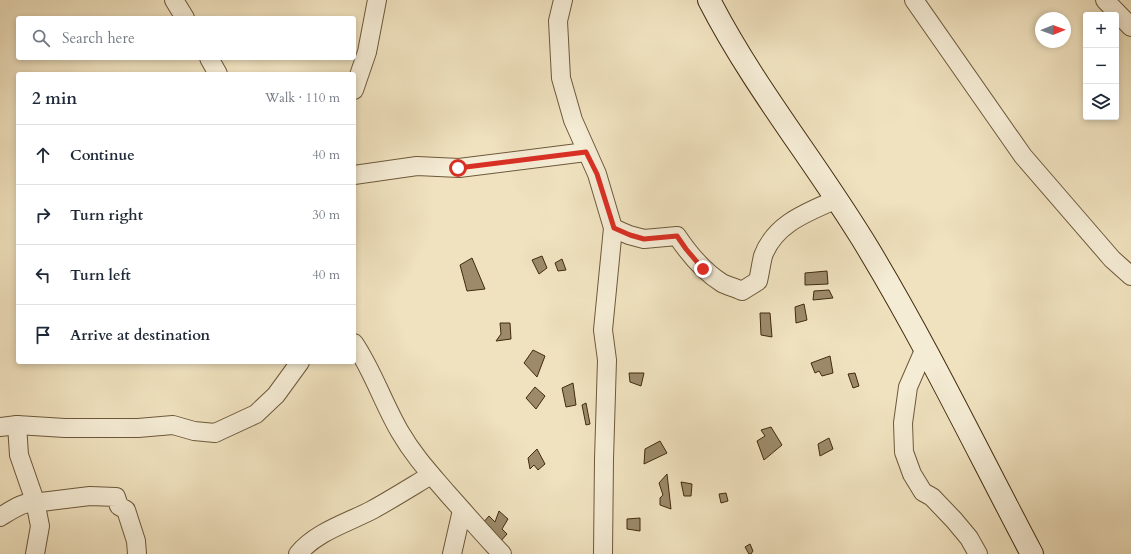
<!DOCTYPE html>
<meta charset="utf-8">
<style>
:root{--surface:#fff;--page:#f6f6f7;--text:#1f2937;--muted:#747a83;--line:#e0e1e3}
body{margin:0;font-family:Cardo,serif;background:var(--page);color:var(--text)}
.controls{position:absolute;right:12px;top:12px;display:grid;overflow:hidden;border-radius:4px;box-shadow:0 2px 6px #0003}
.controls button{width:36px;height:36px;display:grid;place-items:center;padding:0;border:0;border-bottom:1px solid var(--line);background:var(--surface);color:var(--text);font:20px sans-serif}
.compass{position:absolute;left:1035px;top:12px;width:36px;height:36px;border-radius:50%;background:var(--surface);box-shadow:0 2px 6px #0003;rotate:89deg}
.stop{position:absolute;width:12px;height:12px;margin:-9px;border:3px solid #d93025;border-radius:50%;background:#fff}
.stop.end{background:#d93025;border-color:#fff;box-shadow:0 1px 4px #0008}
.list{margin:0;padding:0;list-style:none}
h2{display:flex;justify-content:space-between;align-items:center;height:52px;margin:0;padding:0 16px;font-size:17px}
h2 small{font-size:13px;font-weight:400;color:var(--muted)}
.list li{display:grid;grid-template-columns:26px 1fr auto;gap:12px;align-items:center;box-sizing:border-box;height:60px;padding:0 16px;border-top:1px solid var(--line)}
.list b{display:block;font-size:15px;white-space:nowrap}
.list em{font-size:13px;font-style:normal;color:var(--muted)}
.icon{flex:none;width:22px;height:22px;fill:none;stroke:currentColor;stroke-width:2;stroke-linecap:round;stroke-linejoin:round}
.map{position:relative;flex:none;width:1131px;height:554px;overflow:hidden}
.search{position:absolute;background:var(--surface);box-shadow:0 2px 6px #0003;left:16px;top:16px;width:340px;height:44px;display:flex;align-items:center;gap:10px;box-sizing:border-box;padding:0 14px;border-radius:4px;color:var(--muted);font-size:15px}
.panel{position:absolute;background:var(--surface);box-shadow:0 2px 6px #0003;left:16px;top:72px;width:340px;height:292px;border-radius:4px}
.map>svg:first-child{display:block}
.building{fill:#9c8a6a;stroke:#412b0d}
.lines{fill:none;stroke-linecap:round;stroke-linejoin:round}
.street-casing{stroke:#6d593a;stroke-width:20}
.secondary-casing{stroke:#412b0d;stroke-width:24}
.street{stroke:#f5ecd5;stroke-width:18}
.secondary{stroke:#f5ecd5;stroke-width:22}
.route{stroke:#d93025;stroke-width:5}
</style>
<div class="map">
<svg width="1131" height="554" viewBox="0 0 1131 554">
<rect width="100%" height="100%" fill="#f0e2bf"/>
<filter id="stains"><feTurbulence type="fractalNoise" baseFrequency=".005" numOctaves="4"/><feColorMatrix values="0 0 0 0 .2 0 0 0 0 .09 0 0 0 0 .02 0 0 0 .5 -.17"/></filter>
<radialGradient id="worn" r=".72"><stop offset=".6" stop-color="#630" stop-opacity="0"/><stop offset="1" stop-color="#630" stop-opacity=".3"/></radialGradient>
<g class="building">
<polygon points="542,256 547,268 539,274 532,260"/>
<polygon points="472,258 485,289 467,291 460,265"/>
<polygon points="562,259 566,270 558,271 555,263"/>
<polygon points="827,271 828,284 805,285 805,273"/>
<polygon points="829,290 833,298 813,300 814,291"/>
<polygon points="804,304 807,320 796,323 795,307"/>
<polygon points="760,313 770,313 772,337 761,335"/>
<polygon points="500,323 510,323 511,339 496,341 501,334"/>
<polygon points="533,350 545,356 537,377 524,363"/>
<polygon points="830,356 833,373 822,376 819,371 815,373 811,363"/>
<polygon points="629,373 644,373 641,386 630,382"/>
<polygon points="855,373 859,386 853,388 848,374"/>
<polygon points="573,383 576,405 566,407 562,388"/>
<polygon points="535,387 545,396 536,409 526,398"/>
<polygon points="586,403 590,424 586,425 582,405"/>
<polygon points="771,427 782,445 764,460 757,441 765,436 761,430"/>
<polygon points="829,438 833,449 820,456 818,444"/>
<polygon points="660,441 667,453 644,464 645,449"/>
<polygon points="537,449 545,464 538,470 534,465 530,469 528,458"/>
<polygon points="667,474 671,509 660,505 660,498 663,495 659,483"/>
<polygon points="681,482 692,484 691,496 684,496"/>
<polygon points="726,493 728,501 721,503 719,494"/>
<polygon points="499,511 508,519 502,529 507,534 500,542 481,525 489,516 495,522"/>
<polygon points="640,518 640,531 627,529 627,519"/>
<polygon points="750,544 753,551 751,554 749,554 745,547"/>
</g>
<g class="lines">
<defs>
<g id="street">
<polyline points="174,0 185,18"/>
<polyline points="563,0 558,21 561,78 573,120 597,174 613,228 603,330 607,360 604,459 603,554"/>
<polyline points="914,0 1023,156 1112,259 1131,276"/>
<polyline points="1105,0 1131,27"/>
<polyline points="209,58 218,74"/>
<polyline points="354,90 367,52 377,0"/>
<polyline points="354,175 417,166 459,168 586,152"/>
<path d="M613,228L629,235L644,239L677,236C689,254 703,271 722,283C728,286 736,288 742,291L758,281C760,273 761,264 763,256C775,223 808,212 837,199"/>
<path d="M354,343C373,371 383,403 400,432C414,456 429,472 447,493C465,513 483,534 502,554"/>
<polyline points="925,348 908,387 903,423 904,452 912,474 923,492 932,497 954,520 969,538 978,554"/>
<polyline points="17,425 19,455 35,501 40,526 35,554"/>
<polyline points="0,427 17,425 65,428 138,428 173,425 194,431 215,433 256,414 276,395 300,362"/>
<path d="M0,517C13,509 26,500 41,502L90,496L116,497L119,506L126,510L136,541L137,554"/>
<path d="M298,554C316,532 347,523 372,510C392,499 411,487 431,475"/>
<polyline points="452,554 462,510"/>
</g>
<path id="secondary" d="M709,0C754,88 818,165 869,250C928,348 978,452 1032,554"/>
</defs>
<use href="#street" class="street-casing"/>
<use href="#secondary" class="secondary-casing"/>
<use href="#street" class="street"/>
<use href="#secondary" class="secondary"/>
</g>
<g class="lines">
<polyline class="route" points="458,168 586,152 597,174 614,228 630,235 644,239 677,236 686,249 703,269"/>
</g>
<rect width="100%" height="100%" filter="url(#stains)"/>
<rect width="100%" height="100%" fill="url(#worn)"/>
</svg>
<div class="controls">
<button>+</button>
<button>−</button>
<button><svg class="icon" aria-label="layers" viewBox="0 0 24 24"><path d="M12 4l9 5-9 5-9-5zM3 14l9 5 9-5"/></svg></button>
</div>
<svg class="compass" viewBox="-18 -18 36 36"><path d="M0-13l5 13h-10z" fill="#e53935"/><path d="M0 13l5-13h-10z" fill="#747a83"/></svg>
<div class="stop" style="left:458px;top:168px"></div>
<div class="stop end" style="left:703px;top:269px"></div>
<div class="search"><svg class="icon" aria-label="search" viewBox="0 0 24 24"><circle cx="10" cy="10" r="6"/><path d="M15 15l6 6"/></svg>Search here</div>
<section class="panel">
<h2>2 min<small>Walk · 110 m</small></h2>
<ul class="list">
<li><svg class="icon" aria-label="ahead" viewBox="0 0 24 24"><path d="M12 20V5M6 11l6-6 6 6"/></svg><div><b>Continue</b></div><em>40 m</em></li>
<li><svg class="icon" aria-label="right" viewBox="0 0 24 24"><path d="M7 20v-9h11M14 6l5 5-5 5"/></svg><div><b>Turn right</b></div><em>30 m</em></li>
<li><svg class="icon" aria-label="left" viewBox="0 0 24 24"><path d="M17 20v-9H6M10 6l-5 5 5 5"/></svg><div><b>Turn left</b></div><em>40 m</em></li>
<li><svg class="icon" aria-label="arrive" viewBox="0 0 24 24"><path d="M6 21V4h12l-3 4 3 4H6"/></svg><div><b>Arrive at destination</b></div></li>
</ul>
</section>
</div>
